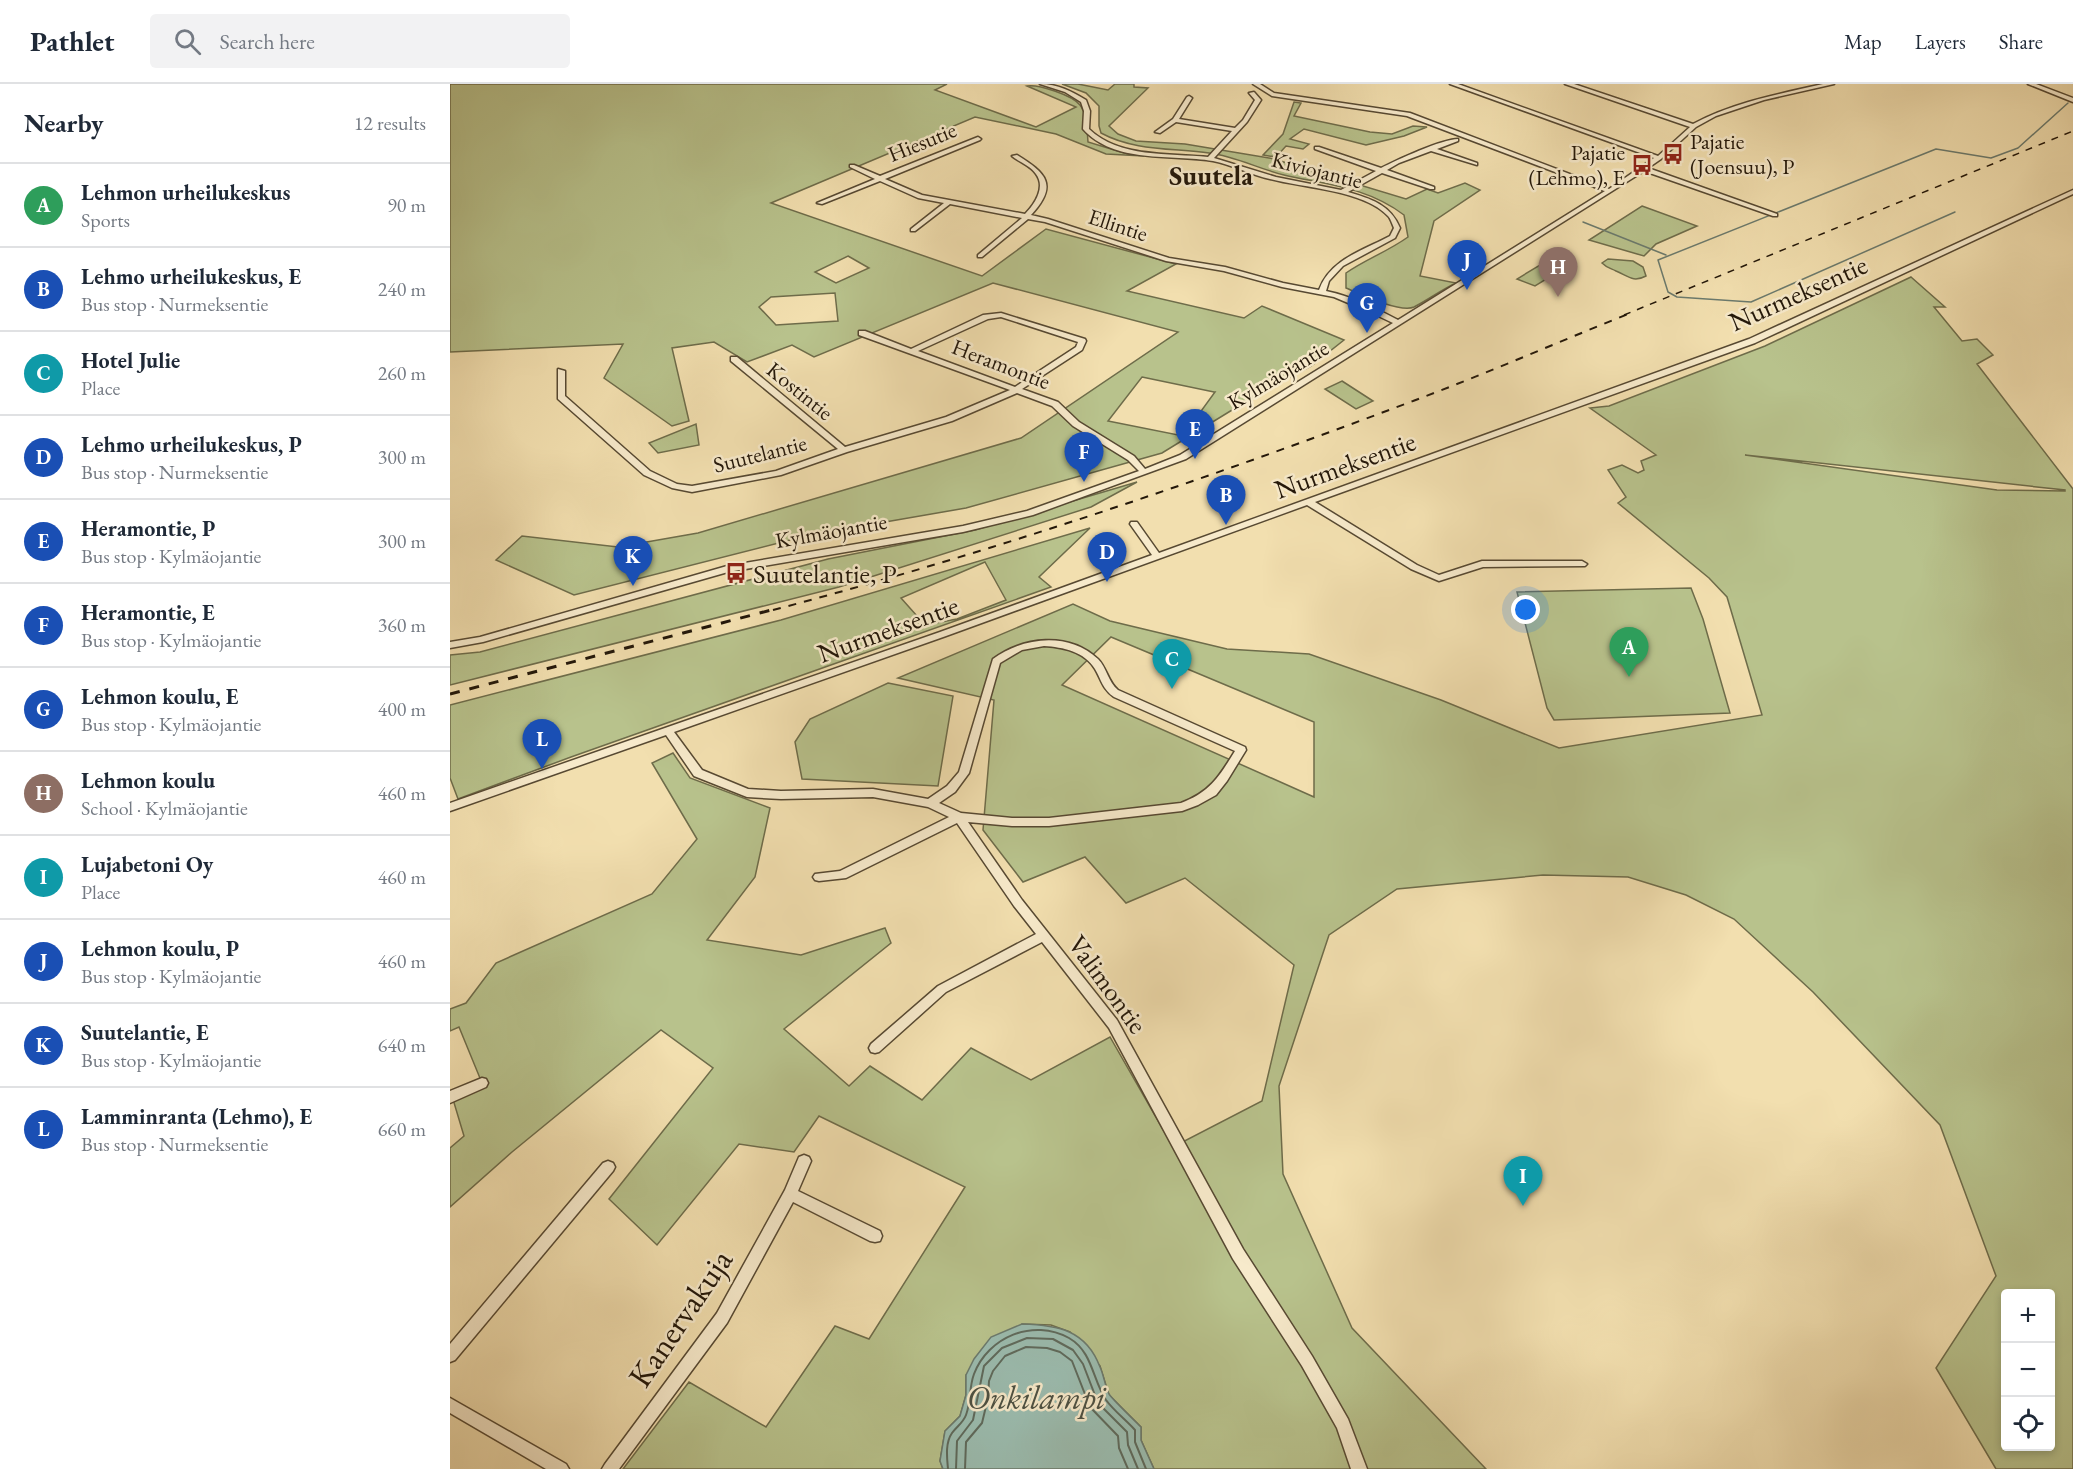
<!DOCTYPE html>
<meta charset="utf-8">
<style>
:root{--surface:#fff;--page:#f2f2f3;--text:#1f2937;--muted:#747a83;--line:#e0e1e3;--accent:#2563eb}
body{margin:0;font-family:"EB Garamond",serif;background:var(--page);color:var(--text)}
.controls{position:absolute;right:18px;bottom:18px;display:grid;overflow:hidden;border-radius:6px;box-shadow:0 3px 9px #0003}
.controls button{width:54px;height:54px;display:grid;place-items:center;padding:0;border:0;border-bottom:2px solid var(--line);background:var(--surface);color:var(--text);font:30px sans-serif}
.you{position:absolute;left:1076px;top:526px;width:21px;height:21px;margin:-15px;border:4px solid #fff;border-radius:50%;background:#1a73e8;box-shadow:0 0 0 9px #1a73e833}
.badge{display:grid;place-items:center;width:39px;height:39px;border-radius:50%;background:var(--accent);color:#fff;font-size:20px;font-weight:700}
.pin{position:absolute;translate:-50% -50px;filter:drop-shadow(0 2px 3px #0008)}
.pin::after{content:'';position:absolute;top:32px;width:21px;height:18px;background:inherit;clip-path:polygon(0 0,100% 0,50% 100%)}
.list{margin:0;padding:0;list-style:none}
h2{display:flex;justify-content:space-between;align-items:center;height:78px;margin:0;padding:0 24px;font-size:26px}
h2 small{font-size:20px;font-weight:400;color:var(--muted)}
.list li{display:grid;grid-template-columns:39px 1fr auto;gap:18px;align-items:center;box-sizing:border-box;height:84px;padding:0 24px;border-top:2px solid var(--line)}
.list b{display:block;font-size:22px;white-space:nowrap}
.list p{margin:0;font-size:20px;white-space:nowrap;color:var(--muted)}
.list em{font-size:20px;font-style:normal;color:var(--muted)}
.icon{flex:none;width:33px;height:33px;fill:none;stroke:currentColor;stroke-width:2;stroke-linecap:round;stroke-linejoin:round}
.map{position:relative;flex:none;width:1623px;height:1385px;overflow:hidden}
header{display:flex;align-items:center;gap:36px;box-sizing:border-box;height:84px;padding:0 30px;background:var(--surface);border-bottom:2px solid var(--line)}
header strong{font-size:28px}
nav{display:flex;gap:33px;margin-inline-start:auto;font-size:21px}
.search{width:420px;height:54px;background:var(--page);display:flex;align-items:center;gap:15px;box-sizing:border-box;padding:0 21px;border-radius:6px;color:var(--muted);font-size:22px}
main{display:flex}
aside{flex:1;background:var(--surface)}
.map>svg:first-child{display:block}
.green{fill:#b8c28c;stroke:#6e6c4a;stroke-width:1.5;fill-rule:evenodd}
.water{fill:#9bbcaf;stroke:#6b7a6d;stroke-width:1.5}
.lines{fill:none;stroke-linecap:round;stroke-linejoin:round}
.shore{stroke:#5f6a5c;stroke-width:2}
.stream{stroke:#6b7a6d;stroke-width:1.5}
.minor-casing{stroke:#574932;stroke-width:3}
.minor{fill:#f7eacb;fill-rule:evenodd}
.rail-far2{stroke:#231709;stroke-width:1.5;stroke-dasharray:7 7;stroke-linecap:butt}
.rail-far1{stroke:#231709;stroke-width:2;stroke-dasharray:8 8;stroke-linecap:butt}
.rail{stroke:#231709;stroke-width:3;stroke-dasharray:10 10;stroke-linecap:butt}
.labels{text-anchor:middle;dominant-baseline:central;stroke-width:5;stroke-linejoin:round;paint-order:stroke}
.far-poi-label{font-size:22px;fill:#231709;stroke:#f7eacb;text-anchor:start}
.far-street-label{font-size:22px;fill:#231709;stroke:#f7eacb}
.far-district-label{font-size:27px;font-weight:bold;fill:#231709;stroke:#f7eacb}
.street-label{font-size:27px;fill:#231709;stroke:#f7eacb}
.poi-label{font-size:27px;fill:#231709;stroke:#f7eacb;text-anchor:start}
.near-street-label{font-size:33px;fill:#231709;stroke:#f7eacb}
.near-water-label{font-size:33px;font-style:italic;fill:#4d5143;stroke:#f7eacb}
</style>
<header>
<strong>Pathlet</strong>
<div class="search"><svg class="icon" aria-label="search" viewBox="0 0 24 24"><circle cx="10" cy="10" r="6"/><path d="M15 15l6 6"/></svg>Search here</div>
<nav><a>Map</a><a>Layers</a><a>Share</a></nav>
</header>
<main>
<aside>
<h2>Nearby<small>12 results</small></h2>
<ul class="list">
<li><span class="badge" style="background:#2e9e5b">A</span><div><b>Lehmon urheilukeskus</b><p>Sports</p></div><em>90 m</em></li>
<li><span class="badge" style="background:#1a4fb4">B</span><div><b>Lehmo urheilukeskus, E</b><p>Bus stop · Nurmeksentie</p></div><em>240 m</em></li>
<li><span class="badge" style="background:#0f9aa8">C</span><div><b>Hotel Julie</b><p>Place</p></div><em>260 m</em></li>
<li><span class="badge" style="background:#1a4fb4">D</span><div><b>Lehmo urheilukeskus, P</b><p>Bus stop · Nurmeksentie</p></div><em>300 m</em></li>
<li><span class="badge" style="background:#1a4fb4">E</span><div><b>Heramontie, P</b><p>Bus stop · Kylmäojantie</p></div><em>300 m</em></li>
<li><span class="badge" style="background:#1a4fb4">F</span><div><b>Heramontie, E</b><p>Bus stop · Kylmäojantie</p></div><em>360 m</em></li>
<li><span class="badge" style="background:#1a4fb4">G</span><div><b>Lehmon koulu, E</b><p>Bus stop · Kylmäojantie</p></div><em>400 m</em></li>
<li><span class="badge" style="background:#8d6e63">H</span><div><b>Lehmon koulu</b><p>School · Kylmäojantie</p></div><em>460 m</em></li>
<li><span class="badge" style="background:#0f9aa8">I</span><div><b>Lujabetoni Oy</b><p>Place</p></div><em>460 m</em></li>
<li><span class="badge" style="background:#1a4fb4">J</span><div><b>Lehmon koulu, P</b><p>Bus stop · Kylmäojantie</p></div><em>460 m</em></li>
<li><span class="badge" style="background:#1a4fb4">K</span><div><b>Suutelantie, E</b><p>Bus stop · Kylmäojantie</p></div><em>640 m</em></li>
<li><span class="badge" style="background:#1a4fb4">L</span><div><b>Lamminranta (Lehmo), E</b><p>Bus stop · Nurmeksentie</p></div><em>660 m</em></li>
</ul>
</aside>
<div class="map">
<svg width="1623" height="1385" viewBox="0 0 1623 1385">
<rect width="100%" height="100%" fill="#f2dfaf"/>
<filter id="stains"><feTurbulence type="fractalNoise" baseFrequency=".00333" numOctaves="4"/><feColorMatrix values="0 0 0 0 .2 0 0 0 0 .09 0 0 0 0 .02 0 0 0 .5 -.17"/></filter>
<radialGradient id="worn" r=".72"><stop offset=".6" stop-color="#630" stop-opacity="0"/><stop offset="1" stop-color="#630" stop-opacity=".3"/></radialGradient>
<g class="green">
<path d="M0,0H497L485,6L586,43L626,23L577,2C588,0 622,11 630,21C637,30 637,46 638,58L674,69L694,72L656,70L606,50L525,33L321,119L532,192L596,145L726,180L677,207L794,234L812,222L894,256L861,282L800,315L712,369L516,424L360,451L124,511L46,476L72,452L168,463L248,449L571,354L728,248L543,199L364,273L342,261L297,278L264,258L222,264L239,337L222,342L154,294L173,260L0,268ZM398,172L419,184L386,199L365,188ZM385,209L388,237L326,241L309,223L321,213ZM692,293L764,308H765L733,352L658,337Z"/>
<path d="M612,0H628L658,6L665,0H684V3L698,4L659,42L668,50L686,57L735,60L825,75L906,103L910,101L956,115L977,105L988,109L1015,99L1030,106L984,137L970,192L1006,199C991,206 978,216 964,223C950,229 910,210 896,204V189C916,175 937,168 958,153L954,131C917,103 878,101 834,91C809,85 785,72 759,69C722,64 684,67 651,49L649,42V22L636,9Z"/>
<polygon points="844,18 851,19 844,32 920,48 942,50 963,42 977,43 954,52 916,61 854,45 840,55 859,60 853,65 836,62 826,73 813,71 833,50"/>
<polygon points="1192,122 1247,142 1206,160 1194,172 1139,156"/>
<path d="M1158,175L1183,177L1193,183L1196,192C1183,199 1178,192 1166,187C1160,184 1157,184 1152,179Z"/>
<polygon points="1090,181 1108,188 1085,202 1067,195"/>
<path d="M1461,193L1495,223H1484L1512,257L1527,255L1543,271L1527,280L1623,405V1385H1546L1486,1284L1546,1192L1490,1041L1363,908L1284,835L1236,811L1178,793L1093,791L947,805L879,851L829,1002L833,1090L902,1244L1036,1385H704L691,1356V1343L659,1311L650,1282L620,1248L601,1241L572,1240L516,1291V1311L510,1332L495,1347L490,1377L493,1385H173L239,1298L316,1343L385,1242L419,1255L515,1103L369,1032L344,1068L289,1060L207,1161L159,1115L263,984L211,946L62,1068L0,1123V1064L14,1052L2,1012L32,999L9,943L0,947V925L16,919L46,879L202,810L247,755L202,679L223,669L240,694L320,724L305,793L257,856L351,871L435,844L441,859L334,945L399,1002L420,982L472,1016L521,964L581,996L660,953L723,1063L812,1017L844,881L735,794L676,819L635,773L573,798L533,746L544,616L448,594L623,520L660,537L777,565L859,570L991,616L1109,664L1312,631L1277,513L1259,494L1168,419L1176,413L1158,386L1172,381L1188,389L1194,386L1191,377L1206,371L1140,324L1159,322L1315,262ZM1295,371L1615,406V407L1547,406ZM661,553L864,638V713L612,601ZM1556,1210H1600V1362H1556Z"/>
<polygon points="892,297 923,317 906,325 875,305"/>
<polygon points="246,340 249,361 208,369 199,359"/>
<polygon points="687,398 641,423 389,503 0,601 0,571 30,568 378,475 525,446"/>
<path d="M640,444L589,493L601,503L121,673L8,715L0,694V621L331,536ZM535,478L556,516L507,535L475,541L451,514Z"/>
<polygon points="1241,504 1253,535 1280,629 1104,636 1097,624 1067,508"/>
<polygon points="438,599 503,612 488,702 352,695 345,658 360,635"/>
</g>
<path class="water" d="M572,1240C608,1241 636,1246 650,1283C654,1292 655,1302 659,1310C663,1316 684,1336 691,1343V1356L704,1385H493L490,1377L495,1347L510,1332L516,1311V1291L524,1275L541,1253Z"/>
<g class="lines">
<g class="shore">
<path d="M498,1385C497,1374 495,1359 502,1349C507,1342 513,1339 516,1331C521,1318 519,1303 524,1290C538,1253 583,1234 619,1254C643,1268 642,1295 656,1316C664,1327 676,1336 685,1346V1358L696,1385"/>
<polyline points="506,1385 507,1357 523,1336 534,1282 552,1264 577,1254 603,1255 623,1266 633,1280 648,1319 677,1348 678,1361 688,1385"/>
<polyline points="515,1385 516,1358 532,1339 538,1314 539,1297 543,1287 555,1272 576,1263 597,1264 610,1268 622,1277 640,1323 668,1352 669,1364 678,1385"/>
</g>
<g class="stream">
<polyline points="1505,128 1301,218 1227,213 1218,208 1208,176 1486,65 1541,74 1568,64 1618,19"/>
<polyline points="1133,138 1216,171"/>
</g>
<defs>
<g id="minor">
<path d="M590,0C608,0 621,7 636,16L640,27L639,45C669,74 719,69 758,73L782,47L726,38L710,49L705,48L723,35L737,13L739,12L742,14L729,35L785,44L793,36L805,16L799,9L804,8L811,16L797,38L764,74L826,93L891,106L926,87L865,65V63H869L931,84C947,76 992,55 1008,55V57L987,65L1027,79V81L981,67L949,79L937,86L984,103V105H980L932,89L898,108C921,115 940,120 950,144L945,154L893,182L879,197L876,207C901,212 925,224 948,236L1155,107L957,32L822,12L803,0H810L824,9L960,29L1159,105L1204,74L1000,0H1008L1208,72L1240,43L1115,0H1124L1243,40C1284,18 1329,10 1373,0H1384L1314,16L1266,32L1246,43L1211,75L1198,84L1327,130V132H1323L1194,87L736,375L583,431L513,448L278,488L33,558L0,564V558L30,553L277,482L513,442L577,427L689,387L678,376L623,342L602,322L567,309L502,337L397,368L331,391L242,408L222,404L194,391L108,315V285L115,287V312L200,387L227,400L242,402L326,387L388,365L281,277V273H287L395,363L496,333L560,306L409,251V247H415L461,265L533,231L551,229L635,255L636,257L632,266L572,305L608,318L629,338L684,372L695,385L730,371L943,239L922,229L884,213L832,203L774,187L716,177L595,138L578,135L532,173H528V171L572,134L500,120L465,147H461V145L494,119L468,114L430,97L372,120L367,119L425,95L400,83V81H404L430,92L528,53L531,55L530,56L435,95L472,111L575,130C585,120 596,103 586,90C581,82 569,78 562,72L567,71C596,89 609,101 581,131L598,135L719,174L775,183L833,199L869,206C880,175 914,166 940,152L944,144C942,140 941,135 938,132C914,106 853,104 820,95C801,91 783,81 763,77C721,70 664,80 633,45L634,27L631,18L615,8ZM551,233L628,258L626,263L565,303L468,267L538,235Z"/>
<polygon points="1578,0 1586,0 1623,14 1623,18"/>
<path d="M1623,106V110L1305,259L865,418L967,481L989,491L1032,477H1132L1137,480L1135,482L1033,483L989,497L961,485L857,421L496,552L224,648L252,686L298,705L331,707L423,705L478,715L497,702L509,688L543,575C573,553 618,547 648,575C657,584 658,598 668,606L795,663L796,666L777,697L766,711L748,721L732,727L599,742H562L518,738L572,816L667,936L793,1165L862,1272L898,1335L917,1385H901L887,1344L852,1282L783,1175L659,944L592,858L496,908L429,968L425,969L421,968L419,964L421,960L488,902L586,850L564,822L507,739L396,794L369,797L365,796L363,793L365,790L390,787L499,733L478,723L423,713L331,715L297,713L244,692L216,651L0,727V719L490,548L702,471L680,440L681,438H687L709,469L1299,255ZM594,562C613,563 635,568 645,585C651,595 653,606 664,613L785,667C769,693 760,708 731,719L599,734H562L511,729L489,719L505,708L519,689L550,579L572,566Z"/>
<polygon points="32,994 36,995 38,999 36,1003 0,1019 0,1007"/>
<polygon points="354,1071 359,1073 361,1077 348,1107 430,1147 432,1152 430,1157 425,1158 420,1157 343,1118 277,1239 169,1385 152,1385 155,1380 267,1229 335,1106 349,1073"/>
<polygon points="158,1077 163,1079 165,1083 163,1087 5,1276 0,1278 0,1260 153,1079"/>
<polygon points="0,1314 116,1380 119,1385 96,1385 0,1329"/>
</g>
</defs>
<use href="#minor" class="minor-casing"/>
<use href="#minor" class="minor"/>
<polyline class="rail-far2" points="1174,231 1623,47"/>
<path class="rail-far1" d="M323,526C540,469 754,396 963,317C1035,290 1106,259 1178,230"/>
<polyline class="rail" points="0,610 329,524"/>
</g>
<defs>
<symbol id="bus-bare" viewBox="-9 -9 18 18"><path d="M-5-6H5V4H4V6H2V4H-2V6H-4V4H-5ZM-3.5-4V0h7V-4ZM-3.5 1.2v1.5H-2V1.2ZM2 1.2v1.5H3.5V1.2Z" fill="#8f2418" stroke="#f7eacb" stroke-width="2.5" paint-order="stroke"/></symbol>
</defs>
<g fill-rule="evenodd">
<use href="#bus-bare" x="1208" y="55" width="30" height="30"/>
<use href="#bus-bare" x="1177" y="66" width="30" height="30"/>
<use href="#bus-bare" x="271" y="474" width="30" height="30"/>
</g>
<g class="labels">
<g class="far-poi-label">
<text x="1240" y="57">Pajatie<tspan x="1240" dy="25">(Joensuu), P</tspan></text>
<text x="1175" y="68" text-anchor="end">Pajatie<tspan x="1175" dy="25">(Lehmo), E</tspan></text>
</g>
<g class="far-street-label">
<text transform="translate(472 58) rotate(-22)">Hiesutie</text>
<text transform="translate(867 86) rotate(14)">Kiviojantie</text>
<text transform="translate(668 141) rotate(18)">Ellintie</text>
<text transform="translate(551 280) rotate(21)">Heramontie</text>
<text transform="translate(828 291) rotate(-31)">Kylmäojantie</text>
<text transform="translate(350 307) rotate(39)">Kostintie</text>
<text transform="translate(310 370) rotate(-14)">Suutelantie</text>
<text transform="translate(381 447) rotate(-10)">Kylmäojantie</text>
</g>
<g class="far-district-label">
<text x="761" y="91">Suutela</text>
</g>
<g class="street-label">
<text transform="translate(1348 209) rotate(-24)">Nurmeksentie</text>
<text transform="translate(895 381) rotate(-20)">Nurmeksentie</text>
<text transform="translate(438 545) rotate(-20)">Nurmeksentie</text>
<text transform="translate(658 900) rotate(54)">Valimontie</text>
</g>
<g class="poi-label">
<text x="303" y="489">Suutelantie, P</text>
</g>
<g class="near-street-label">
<text transform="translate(230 1234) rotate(-56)">Kanervakuja</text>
</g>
<g class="near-water-label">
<text x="586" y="1313">Onkilampi</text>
</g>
</g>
<rect width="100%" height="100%" filter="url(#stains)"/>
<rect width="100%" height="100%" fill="url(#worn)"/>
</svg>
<div class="controls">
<button>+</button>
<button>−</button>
<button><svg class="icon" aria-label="locate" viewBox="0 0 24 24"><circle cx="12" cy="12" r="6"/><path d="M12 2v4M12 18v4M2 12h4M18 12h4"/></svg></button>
</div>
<div class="you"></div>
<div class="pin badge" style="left:1179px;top:593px;background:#2e9e5b">A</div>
<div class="pin badge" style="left:776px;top:441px;background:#1a4fb4">B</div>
<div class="pin badge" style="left:722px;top:605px;background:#0f9aa8">C</div>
<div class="pin badge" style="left:657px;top:498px;background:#1a4fb4">D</div>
<div class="pin badge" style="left:745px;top:375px;background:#1a4fb4">E</div>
<div class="pin badge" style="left:634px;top:398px;background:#1a4fb4">F</div>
<div class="pin badge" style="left:917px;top:249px;background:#1a4fb4">G</div>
<div class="pin badge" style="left:1108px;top:213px;background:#8d6e63">H</div>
<div class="pin badge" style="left:1073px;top:1122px;background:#0f9aa8">I</div>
<div class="pin badge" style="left:1017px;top:206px;background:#1a4fb4">J</div>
<div class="pin badge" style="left:183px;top:502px;background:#1a4fb4">K</div>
<div class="pin badge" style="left:92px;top:685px;background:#1a4fb4">L</div>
</div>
</main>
